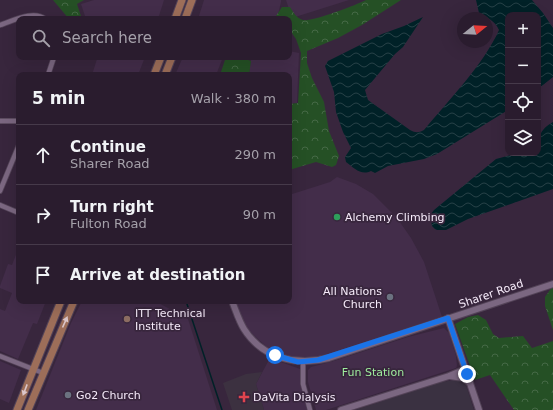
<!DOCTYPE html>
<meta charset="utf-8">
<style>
:root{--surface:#2a1c2e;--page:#36293a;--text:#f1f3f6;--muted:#a5a1aa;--line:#463a4a}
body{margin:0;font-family:"DejaVu Sans",sans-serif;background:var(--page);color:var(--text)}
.controls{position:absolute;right:12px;top:12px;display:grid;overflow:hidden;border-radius:8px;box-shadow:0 4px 16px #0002}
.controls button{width:36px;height:36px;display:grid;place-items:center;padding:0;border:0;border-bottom:1px solid var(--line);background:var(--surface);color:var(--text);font:20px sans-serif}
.compass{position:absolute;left:457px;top:12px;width:36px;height:36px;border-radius:50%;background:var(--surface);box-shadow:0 4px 16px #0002;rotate:72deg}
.stop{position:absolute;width:12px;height:12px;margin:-9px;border:3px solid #1a73e8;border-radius:50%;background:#fff}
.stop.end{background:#1a73e8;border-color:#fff;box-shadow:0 1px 4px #0008}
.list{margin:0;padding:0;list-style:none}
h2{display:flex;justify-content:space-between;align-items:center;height:52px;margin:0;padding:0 16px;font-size:17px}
h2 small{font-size:13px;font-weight:400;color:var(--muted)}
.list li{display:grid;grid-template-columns:26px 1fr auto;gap:12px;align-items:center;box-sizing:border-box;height:60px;padding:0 16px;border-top:1px solid var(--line)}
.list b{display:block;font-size:15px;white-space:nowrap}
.list p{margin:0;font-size:13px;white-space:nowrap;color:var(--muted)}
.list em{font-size:13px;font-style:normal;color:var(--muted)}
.icon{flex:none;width:22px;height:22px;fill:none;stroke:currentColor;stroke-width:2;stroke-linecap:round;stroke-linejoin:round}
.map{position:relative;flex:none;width:553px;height:410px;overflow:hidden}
.search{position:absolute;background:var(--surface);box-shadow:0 4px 16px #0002;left:16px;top:16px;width:276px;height:44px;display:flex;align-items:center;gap:10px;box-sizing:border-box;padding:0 14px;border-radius:8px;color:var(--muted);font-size:15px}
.panel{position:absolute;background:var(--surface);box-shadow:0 4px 16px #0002;left:16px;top:72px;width:276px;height:232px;border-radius:8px}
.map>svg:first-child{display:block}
.built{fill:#432d4a}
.education{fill:#3a3141}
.medical{fill:#3c3140}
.forest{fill:url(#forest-crowns)}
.water{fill:url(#water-waves)}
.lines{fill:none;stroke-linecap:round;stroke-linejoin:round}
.stream{stroke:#002127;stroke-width:1.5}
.street-casing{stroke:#534357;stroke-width:6}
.secondary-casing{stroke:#534357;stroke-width:8}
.primary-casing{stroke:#534357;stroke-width:9}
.street{stroke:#7b6781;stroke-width:4.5}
.secondary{stroke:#7b6781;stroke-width:6}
.primary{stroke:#9d6e59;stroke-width:7}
.oneway{fill:#dbc6ca}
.route{stroke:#1a73e8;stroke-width:5}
.leisure-dot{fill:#2e9e5b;stroke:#38263d;stroke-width:1.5}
.worship-dot{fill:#6b7280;stroke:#38263d;stroke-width:1.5}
.education-dot{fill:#8d6e63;stroke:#38263d;stroke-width:1.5}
.health-dot{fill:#e0444e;stroke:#38263d;stroke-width:1.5}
.labels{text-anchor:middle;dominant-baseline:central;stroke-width:3.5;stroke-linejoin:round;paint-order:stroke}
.poi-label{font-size:11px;fill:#f6ebfa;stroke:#38263d;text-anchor:start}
.street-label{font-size:11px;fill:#f6ebfa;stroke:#38263d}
.park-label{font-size:11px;fill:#9fed9d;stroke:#38263d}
</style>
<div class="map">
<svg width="553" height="410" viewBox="0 0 553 410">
<defs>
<pattern id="forest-crowns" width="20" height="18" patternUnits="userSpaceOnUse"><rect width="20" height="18" fill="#255025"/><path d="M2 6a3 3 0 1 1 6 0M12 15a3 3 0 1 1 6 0" fill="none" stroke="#456946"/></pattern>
<pattern id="water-waves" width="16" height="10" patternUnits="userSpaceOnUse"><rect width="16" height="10" fill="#002127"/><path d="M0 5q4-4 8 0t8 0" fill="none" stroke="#264147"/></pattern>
</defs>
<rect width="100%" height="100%" fill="#38263d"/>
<g class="built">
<polygon points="94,0 164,0 158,19 86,19 81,4"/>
<polygon points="204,0 281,0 281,2 277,19 198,19"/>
<polygon points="286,0 349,0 292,18"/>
<polygon points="289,51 299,53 297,103 289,103 289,75 249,75 251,58 240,57 289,57"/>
<polygon points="97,57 145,57 138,75 92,75 97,59"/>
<polygon points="183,57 223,57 216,75 175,75"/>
<polygon points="337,177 356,184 373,194 397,218 411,238 424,262 442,317 326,355 311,358 294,358 283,355 267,347 251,333 244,323 236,301 289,301 289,195 330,182"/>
<polygon points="19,247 19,301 46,301 37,324 33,323 18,359 0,351 0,309 5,311 12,293 0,288 0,286 8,264 12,265"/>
<polygon points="82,301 155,301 188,319 217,410 36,410 71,323"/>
<polygon points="444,328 449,333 456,356 457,366 456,368 326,410 316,410 308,382 308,370 311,367 334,361 408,337"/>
<polygon points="270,358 300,369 301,387 307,410 264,410 256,384"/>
<polygon points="0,361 21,370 9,403 0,399"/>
</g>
<polygon class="education" points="454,380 462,381 466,385 474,410 355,410 441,382"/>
<polygon class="medical" points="262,372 256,384 264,410 232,410 223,383 246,374"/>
<g class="forest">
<polygon points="53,0 84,0 77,4 82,19 69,19"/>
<path d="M366,0H401L362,25L338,38L307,51V63L312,78L324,102L329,131L339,156L336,165L332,167L316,162L289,170V104L298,103L301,53L296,39L289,29V19H274L282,7H290C294,13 296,18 303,20C312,22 356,5 366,0Z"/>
<polygon points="226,57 240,57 251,61 249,75 220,75"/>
<polygon points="552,287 553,287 553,330 545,306 545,297"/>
<polygon points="478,315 486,320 493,334 499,338 523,336 532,348 553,341 553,410 514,410 490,375 475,380 455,324 468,317"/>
</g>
<g class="water">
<path d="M476,0H532L543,13L553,28V77L538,89V15H508V110L437,154L424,159L388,166L375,173L371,171C361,176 354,168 346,162L345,157L351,148L343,132L336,112L334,92L325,66L328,61L382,34L404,26L423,17L403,47L395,54L365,90L368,100L410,130C416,133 418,133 424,130C448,101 484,64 499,30C495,21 487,17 479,13Z"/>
<path d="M553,122V189L468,219L446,230H437L435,229L432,226L430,215L434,210L496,159L518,153H538C538,138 539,130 553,122Z"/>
</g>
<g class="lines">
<polyline class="stream" points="186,301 222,410"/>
<defs>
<g id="street">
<path d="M0,25C13,21 33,10 45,19"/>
<polyline points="48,75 54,57"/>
<polyline points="0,121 19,121"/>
<polyline points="0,191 19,145"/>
<polyline points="0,205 19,213"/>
<polyline points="0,356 43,373"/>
<polyline points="303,362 303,384 310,410"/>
</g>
<g id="secondary">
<path d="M232,301C236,311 239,321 244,329C263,359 297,366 329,358L553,284"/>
<polyline points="448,318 479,410"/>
<polyline points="450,376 463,378 470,383"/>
<polyline points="341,410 449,376 466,369"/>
</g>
<g id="primary">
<polyline points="175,19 182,0"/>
<polyline points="185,19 192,0"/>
<polyline points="154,75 161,57"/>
<polyline points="165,75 172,57"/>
<polyline points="17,410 61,301"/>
<polyline points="28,410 74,301"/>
</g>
</defs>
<use href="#street" class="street-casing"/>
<use href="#secondary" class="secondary-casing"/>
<use href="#primary" class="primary-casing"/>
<use href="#street" class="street"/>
<use href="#secondary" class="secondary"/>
<use href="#primary" class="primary"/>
</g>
<defs><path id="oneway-solid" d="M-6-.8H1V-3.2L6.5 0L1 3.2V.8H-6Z"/></defs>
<g class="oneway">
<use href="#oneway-solid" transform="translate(65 322) rotate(-66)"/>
<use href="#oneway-solid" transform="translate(25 390) rotate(111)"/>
</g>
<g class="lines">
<polyline class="route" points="275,355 298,362 318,360 448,318 467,374"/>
</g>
<circle class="leisure-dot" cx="337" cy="217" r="4"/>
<g class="worship-dot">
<circle cx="390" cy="297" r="4"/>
<circle cx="68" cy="395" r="4"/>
</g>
<circle class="education-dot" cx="127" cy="319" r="4"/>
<path class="health-dot" d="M242 391h4v4h4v4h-4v4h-4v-4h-4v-4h4z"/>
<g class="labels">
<g class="poi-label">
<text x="345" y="217">Alchemy Climbing</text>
<text x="382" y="291" text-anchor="end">All Nations<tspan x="382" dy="13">Church</tspan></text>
<text x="135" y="313">ITT Technical<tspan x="135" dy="13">Institute</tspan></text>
<text x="76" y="395">Go2 Church</text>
<text x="253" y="397">DaVita Dialysis</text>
</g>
<g class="street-label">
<text transform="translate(491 294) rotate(-19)">Sharer Road</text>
</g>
<g class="park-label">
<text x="373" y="372">Fun Station</text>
</g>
</g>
</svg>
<div class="controls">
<button>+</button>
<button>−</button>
<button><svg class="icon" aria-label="locate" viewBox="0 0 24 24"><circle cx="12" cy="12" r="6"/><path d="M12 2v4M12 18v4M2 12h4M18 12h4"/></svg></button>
<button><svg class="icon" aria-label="layers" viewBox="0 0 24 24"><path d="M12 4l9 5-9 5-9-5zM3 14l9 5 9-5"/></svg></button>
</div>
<svg class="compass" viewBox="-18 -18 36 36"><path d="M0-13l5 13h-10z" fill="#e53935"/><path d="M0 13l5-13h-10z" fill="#a5a1aa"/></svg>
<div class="stop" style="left:275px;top:355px"></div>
<div class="stop end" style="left:467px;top:374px"></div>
<div class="search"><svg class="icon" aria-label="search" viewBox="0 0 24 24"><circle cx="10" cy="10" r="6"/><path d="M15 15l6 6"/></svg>Search here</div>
<section class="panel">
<h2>5 min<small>Walk · 380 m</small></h2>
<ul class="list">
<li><svg class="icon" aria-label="ahead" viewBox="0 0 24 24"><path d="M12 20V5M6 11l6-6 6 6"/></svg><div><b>Continue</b><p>Sharer Road</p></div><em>290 m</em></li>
<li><svg class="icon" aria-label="right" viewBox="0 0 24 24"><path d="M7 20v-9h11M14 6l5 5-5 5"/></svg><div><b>Turn right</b><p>Fulton Road</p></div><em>90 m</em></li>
<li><svg class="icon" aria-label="arrive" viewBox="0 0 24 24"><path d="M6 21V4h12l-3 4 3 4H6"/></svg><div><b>Arrive at destination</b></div></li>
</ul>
</section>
</div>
